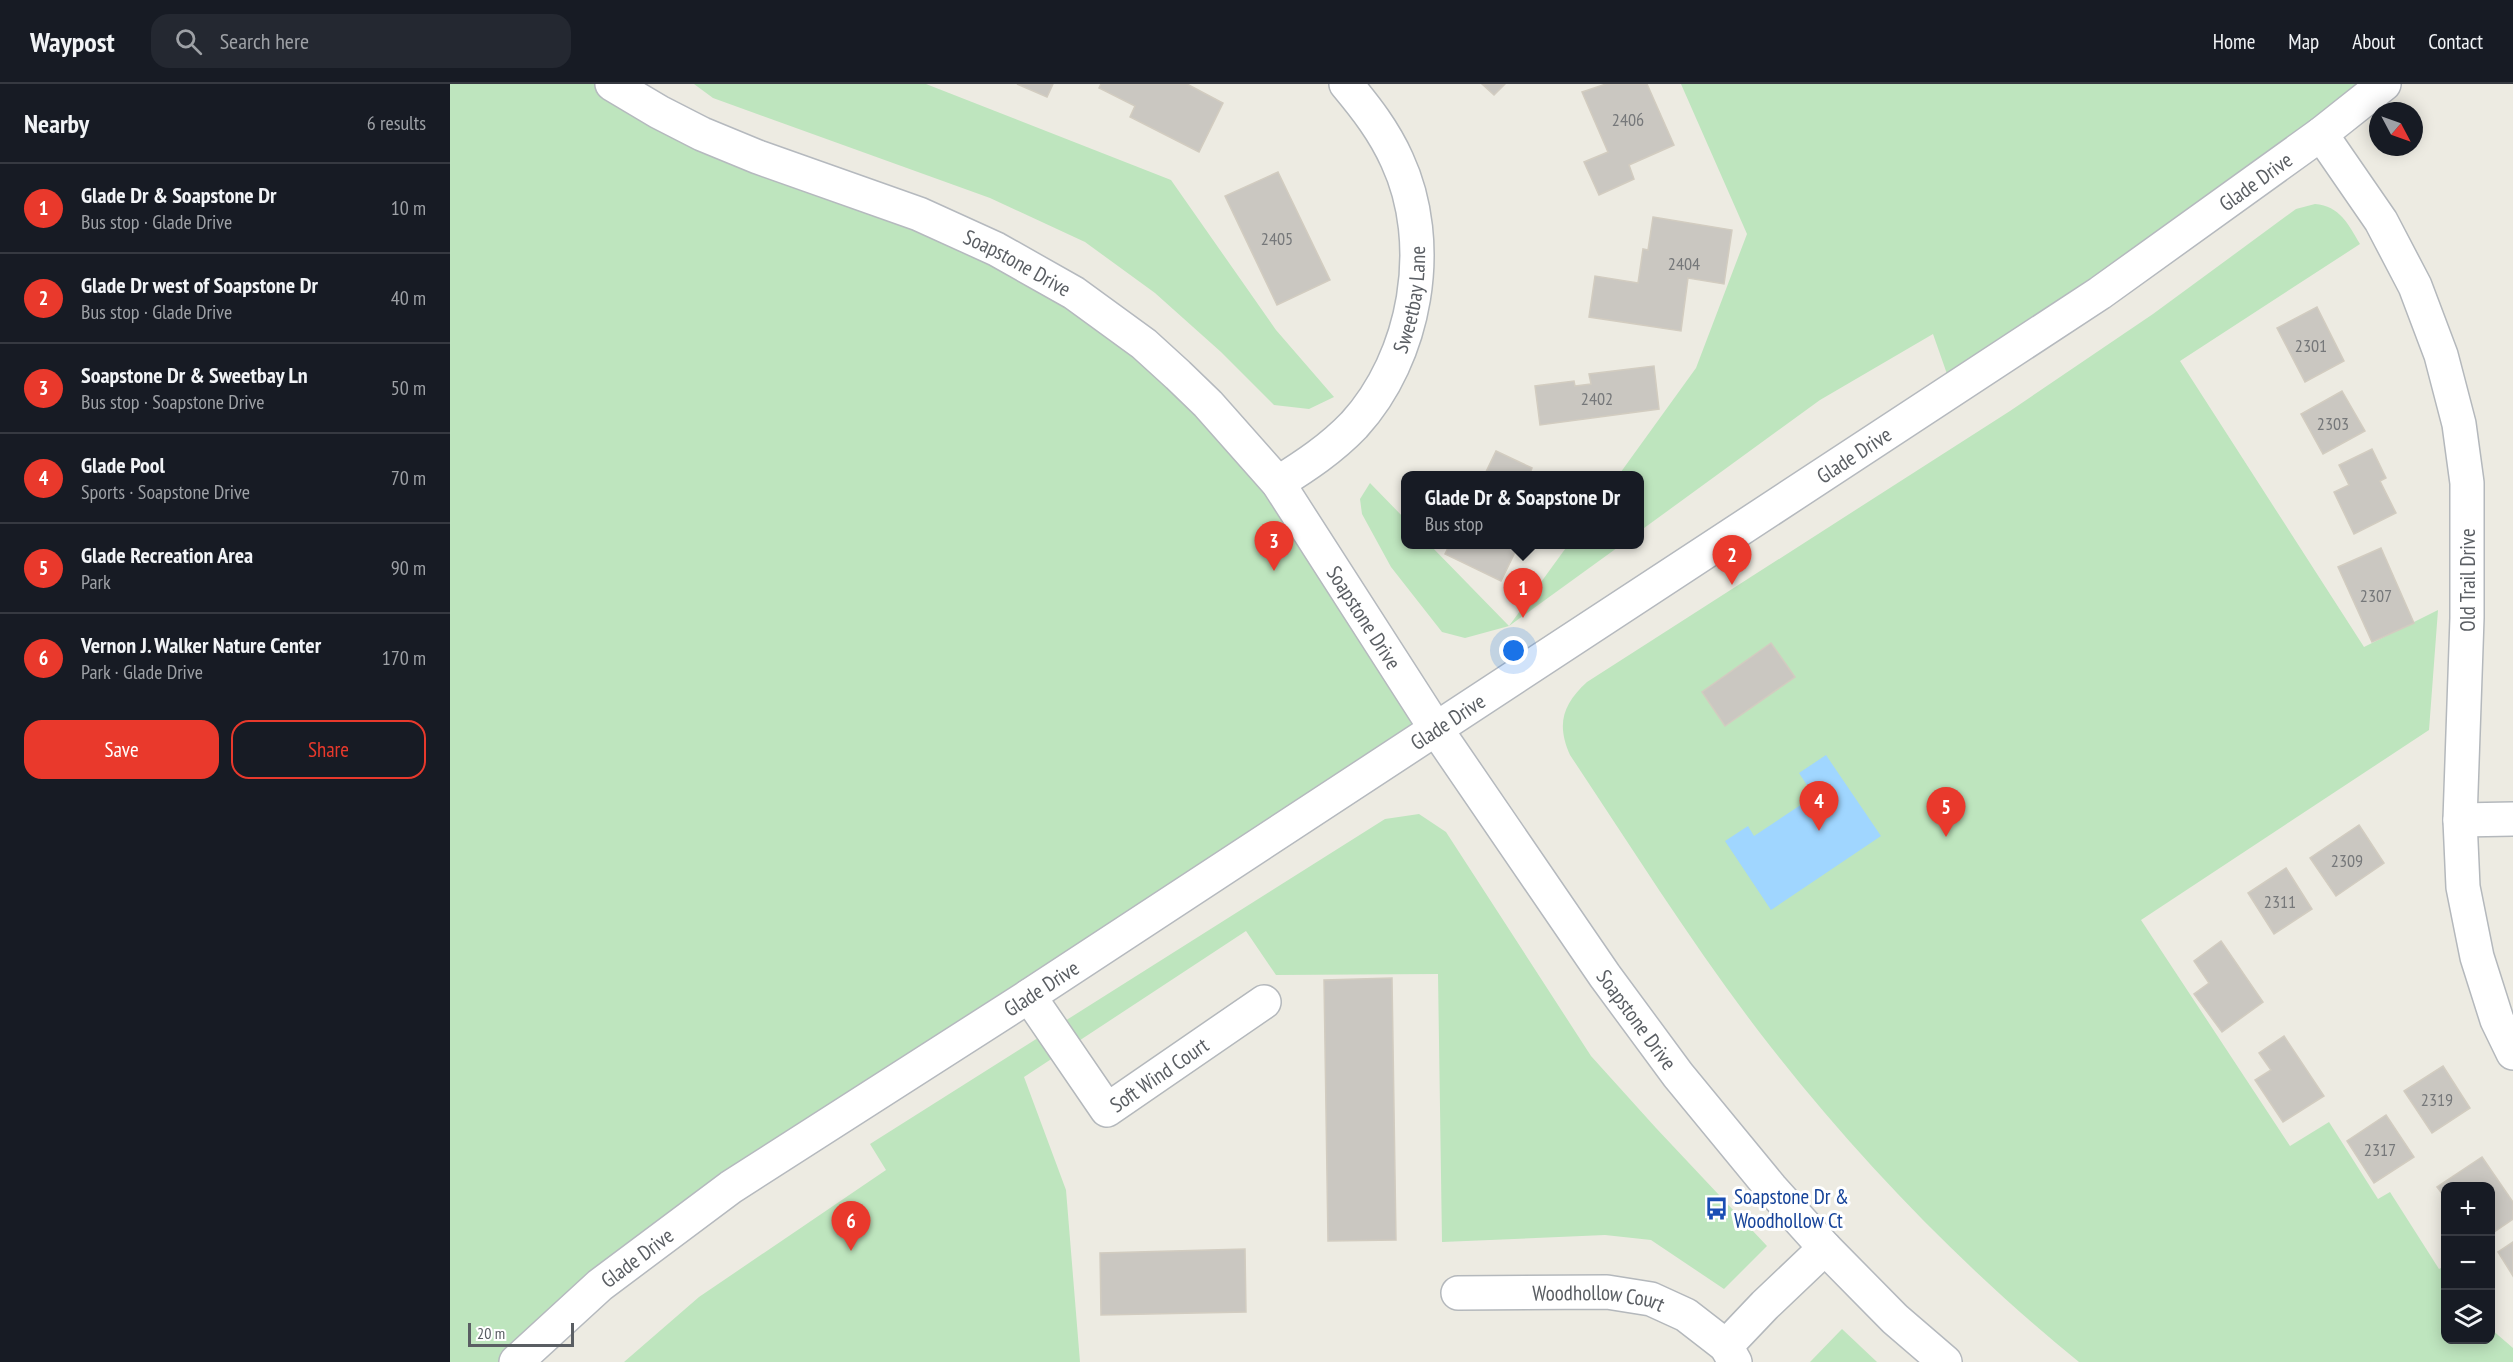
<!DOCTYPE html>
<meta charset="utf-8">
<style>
:root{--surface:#171b24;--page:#242831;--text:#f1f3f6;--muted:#9ea1a6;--line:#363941;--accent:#e9392c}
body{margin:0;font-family:"PT Sans Narrow",sans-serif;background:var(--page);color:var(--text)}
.controls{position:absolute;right:18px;bottom:18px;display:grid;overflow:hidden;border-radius:12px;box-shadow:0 3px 15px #0003}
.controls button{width:54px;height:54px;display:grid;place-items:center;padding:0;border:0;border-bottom:2px solid var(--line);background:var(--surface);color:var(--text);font:30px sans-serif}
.compass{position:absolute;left:1919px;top:18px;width:54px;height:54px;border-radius:50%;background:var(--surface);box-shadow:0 3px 15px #0003;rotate:131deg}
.scale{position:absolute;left:18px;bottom:15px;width:106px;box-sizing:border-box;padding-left:6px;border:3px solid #5a5e63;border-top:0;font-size:16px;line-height:21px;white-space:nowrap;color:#5a5e63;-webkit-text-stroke:4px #fff;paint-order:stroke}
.you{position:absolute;left:1064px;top:567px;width:21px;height:21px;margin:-15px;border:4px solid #fff;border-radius:50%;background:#1a73e8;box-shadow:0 0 0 9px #1a73e833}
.badge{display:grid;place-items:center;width:39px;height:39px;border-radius:50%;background:var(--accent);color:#fff;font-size:20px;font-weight:700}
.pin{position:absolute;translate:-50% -50px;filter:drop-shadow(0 2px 3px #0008)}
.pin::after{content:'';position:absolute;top:32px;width:21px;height:18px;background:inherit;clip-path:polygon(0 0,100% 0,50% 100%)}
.popup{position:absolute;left:951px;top:387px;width:243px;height:78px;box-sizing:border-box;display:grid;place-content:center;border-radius:12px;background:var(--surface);filter:drop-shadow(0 2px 4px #0005);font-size:20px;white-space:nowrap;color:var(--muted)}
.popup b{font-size:22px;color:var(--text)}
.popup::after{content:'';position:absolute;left:50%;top:100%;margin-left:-12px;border:12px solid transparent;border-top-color:var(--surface)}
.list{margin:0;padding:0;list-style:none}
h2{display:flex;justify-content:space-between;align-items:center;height:78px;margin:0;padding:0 24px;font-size:26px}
h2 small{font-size:20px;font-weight:400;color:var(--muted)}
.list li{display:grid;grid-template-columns:39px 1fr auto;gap:18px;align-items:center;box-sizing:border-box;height:90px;padding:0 24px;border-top:2px solid var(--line)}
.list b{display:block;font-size:22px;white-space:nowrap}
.list p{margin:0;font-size:20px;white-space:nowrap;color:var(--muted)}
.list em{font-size:20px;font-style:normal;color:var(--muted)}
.actions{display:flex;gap:12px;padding:18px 24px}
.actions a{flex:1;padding:14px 0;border:2px solid var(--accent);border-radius:18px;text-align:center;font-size:21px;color:var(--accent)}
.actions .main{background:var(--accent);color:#fff}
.icon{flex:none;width:33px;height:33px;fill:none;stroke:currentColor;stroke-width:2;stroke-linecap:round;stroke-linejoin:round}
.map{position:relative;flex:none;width:2063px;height:1278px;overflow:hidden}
header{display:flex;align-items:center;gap:36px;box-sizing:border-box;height:84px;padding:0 30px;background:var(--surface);border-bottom:2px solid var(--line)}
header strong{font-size:28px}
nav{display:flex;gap:33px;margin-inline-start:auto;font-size:21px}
.search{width:420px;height:54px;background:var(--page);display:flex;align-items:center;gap:15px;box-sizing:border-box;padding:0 21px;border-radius:18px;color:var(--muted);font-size:22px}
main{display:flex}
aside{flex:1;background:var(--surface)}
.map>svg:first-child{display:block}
.green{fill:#bee5be}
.water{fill:#a0d6ff}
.building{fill:#cac7c1;stroke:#d2ccc0;stroke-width:1.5}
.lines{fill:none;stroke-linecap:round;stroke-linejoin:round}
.street-casing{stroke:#b4b8bc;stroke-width:36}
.secondary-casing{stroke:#b5b9be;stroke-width:36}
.street{stroke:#fff;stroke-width:33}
.secondary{stroke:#fff;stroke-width:33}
.labels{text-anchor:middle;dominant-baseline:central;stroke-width:6;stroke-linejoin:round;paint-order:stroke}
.number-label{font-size:18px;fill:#76787a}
.street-label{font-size:21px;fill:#5a5e63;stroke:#fff}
.transit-label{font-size:21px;fill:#164399;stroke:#fff;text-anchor:start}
</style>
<header>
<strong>Waypost</strong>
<div class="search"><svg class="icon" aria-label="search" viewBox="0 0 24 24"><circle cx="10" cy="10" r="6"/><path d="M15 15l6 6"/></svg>Search here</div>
<nav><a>Home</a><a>Map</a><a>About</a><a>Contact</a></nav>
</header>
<main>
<aside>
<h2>Nearby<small>6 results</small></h2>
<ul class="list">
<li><span class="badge">1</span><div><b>Glade Dr &amp; Soapstone Dr</b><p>Bus stop · Glade Drive</p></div><em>10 m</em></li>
<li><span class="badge">2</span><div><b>Glade Dr west of Soapstone Dr</b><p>Bus stop · Glade Drive</p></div><em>40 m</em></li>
<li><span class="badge">3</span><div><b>Soapstone Dr &amp; Sweetbay Ln</b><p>Bus stop · Soapstone Drive</p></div><em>50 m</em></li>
<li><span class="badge">4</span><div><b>Glade Pool</b><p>Sports · Soapstone Drive</p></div><em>70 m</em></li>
<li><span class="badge">5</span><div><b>Glade Recreation Area</b><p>Park</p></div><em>90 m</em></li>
<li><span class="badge">6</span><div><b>Vernon J. Walker Nature Center</b><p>Park · Glade Drive</p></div><em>170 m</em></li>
</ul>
<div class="actions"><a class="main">Save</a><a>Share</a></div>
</aside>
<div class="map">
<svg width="2063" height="1278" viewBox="0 0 2063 1278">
<rect width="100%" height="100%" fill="#edebe2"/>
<g class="green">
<polygon points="0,0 162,0 518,151 758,320 986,645 443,997 66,1278 0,1278"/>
<polygon points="244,0 476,0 721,96 826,246 884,313 859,325 824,321 771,268 705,209 635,158 540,114 263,14"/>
<polygon points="1231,0 1930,0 1503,307 1483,250 1370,316 1190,447 1190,392 1168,392 1246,284 1297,150"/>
<path d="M1865,120C1890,122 1898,140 1910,160L1730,277L1914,563L1988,526L1979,646L1691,836L1840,1062L1879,1038L1928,1115L1940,1108L1989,1185L1995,1182L1996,1256H2040L2041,1245L2063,1264V1278H1629C1511,1182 1403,1070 1310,949C1242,860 1182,764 1120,671C1106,640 1113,620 1137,598L1560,327L1703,230L1846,125Z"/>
<polygon points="920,399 956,436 956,460 980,461 1059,542 1118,461 1171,461 1059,542 1015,554 992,548 941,483 912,430 910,415"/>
<polygon points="969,730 996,748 1141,972 1206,1044 1317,1162 1274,1205 1201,1156 1155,1151 992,1158 988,890 826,891 796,847 574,993 616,1106 630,1278 174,1278 249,1213 436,1086 420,1060 935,735"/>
<polygon points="1392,1245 1427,1278 1360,1278"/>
</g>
<polygon class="water" points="1376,671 1431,752 1321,826 1275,757 1298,742 1304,752 1364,712 1349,689"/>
<g class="building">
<polygon points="567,0 603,0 597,13"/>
<polygon points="651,0 737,0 773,19 749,68 680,33 685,22 649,4"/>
<polygon points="1032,0 1055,0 1044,11"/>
<polygon points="1156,0 1197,0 1224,61 1179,81 1184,95 1149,111 1134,78 1158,68 1132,8"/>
<polygon points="828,88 880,196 827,221 775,112"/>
<polygon points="1203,133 1282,146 1274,200 1238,194 1231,247 1139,233 1145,192 1188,199 1193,165 1198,166"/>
<polygon points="1867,223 1894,277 1855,298 1827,244"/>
<polygon points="1204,282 1209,325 1090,341 1085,302 1124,297 1125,302 1141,300 1139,290"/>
<polygon points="1892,307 1915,347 1873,370 1851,330"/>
<polygon points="1922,365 1936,394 1930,397 1946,429 1904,450 1884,408 1899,401 1889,381"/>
<polygon points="1046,367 1082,384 1079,392 1034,392"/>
<polygon points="1000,460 1069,460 1051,497 995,470"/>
<polygon points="1931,464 1964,539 1922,558 1888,483"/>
<polygon points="1321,559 1345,593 1275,642 1252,608"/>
<polygon points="1909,741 1934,779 1886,812 1860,774"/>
<polygon points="1836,784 1862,825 1824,850 1798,809"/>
<polygon points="1771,857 1813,918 1772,948 1744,910 1759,899 1744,877"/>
<polygon points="942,894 946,1156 878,1157 874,896"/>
<polygon points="1834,952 1874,1012 1833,1038 1805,996 1821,986 1809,969"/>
<polygon points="1993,982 2020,1024 1982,1049 1954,1007"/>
<polygon points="1936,1031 1964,1073 1924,1099 1897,1057"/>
<polygon points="2032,1073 2063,1118 2063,1135 2041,1150 2040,1102 1996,1102 1996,1115 1987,1103"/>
<polygon points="2063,1158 2063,1192 2048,1168"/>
<polygon points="795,1165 796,1228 651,1231 650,1169"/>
</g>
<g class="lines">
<defs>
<g id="street">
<polyline points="1871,50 1931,137 1965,202 1991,271 2009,340 2017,399 2017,534 2010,736 2013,803 2027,873 2047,936 2063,969"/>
<path id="s1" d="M828,399C855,382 881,365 904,341C966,273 986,160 947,76C934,47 916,24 896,0"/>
<polyline points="2010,736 2063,735"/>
<path id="s2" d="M579,912L657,1026L814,918"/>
<path id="s3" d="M1008,1209L1157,1208L1201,1215L1236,1231L1276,1262"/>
<polyline points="1285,1278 1276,1262 1315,1221 1375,1164"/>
</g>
<g id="secondary">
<path id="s4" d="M162,0L209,28L252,50L308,73L469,130L546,165L624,209L694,260L728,291L758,320L828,399L986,645L1155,892L1228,991L1321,1104L1375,1164L1445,1235L1495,1278"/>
<path id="s5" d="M66,1278L150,1201L281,1103L579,912L1650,209L1871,50L1934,0"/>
</g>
</defs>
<use href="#street" class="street-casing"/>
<use href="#secondary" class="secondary-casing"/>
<use href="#street" class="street"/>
<use href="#secondary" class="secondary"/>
</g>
<defs>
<symbol id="bus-bare" viewBox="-9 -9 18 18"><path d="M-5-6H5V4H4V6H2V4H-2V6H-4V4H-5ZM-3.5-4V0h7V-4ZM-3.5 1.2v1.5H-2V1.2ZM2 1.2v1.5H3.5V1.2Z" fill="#1a4fb4" stroke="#fff" stroke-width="2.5" paint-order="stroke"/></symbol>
</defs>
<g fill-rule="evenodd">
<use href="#bus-bare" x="1250" y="1108" width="33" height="33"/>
</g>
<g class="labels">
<g class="number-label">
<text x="1178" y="35">2406</text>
<text x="827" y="154">2405</text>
<text x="1234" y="179">2404</text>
<text x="1861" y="261">2301</text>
<text x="1147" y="314">2402</text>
<text x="1883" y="339">2303</text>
<text x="1926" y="511">2307</text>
<text x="1897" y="776">2309</text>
<text x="1830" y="817">2311</text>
<text x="1987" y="1015">2319</text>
<text x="1930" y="1065">2317</text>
</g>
<g class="street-label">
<text stroke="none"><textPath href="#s5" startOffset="2104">Glade Drive</textPath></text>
<text stroke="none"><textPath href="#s4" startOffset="444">Soapstone Drive</textPath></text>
<text stroke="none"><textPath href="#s1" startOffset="236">Sweetbay Lane</textPath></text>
<text stroke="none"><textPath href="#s5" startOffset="1618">Glade Drive</textPath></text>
<text transform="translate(2017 496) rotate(-90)">Old Trail Drive</text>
<text stroke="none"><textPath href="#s4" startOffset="948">Soapstone Drive</textPath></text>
<text stroke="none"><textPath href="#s5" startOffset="1132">Glade Drive</textPath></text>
<text stroke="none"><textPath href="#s5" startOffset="646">Glade Drive</textPath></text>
<text stroke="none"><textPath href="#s4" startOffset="1434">Soapstone Drive</textPath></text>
<text stroke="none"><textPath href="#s2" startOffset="201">Soft Wind Court</textPath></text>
<text stroke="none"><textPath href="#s5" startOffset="160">Glade Drive</textPath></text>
<text stroke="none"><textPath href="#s3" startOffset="141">Woodhollow Court</textPath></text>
</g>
<g class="transit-label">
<text x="1284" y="1112">Soapstone Dr &amp;<tspan x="1284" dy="24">Woodhollow Ct</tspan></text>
</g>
</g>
</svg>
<div class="controls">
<button>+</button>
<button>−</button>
<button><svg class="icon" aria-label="layers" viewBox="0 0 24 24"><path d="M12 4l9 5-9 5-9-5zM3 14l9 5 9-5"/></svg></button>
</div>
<svg class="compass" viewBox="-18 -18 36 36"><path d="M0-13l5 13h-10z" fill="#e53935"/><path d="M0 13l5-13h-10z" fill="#9ea1a6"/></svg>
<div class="scale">20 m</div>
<div class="you"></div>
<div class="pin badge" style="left:1073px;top:534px">1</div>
<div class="popup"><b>Glade Dr &amp; Soapstone Dr</b>Bus stop</div>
<div class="pin badge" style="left:1282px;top:501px">2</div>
<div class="pin badge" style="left:824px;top:487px">3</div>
<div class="pin badge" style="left:1369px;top:747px">4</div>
<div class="pin badge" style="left:1496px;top:753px">5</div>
<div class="pin badge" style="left:401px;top:1167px">6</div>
</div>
</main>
